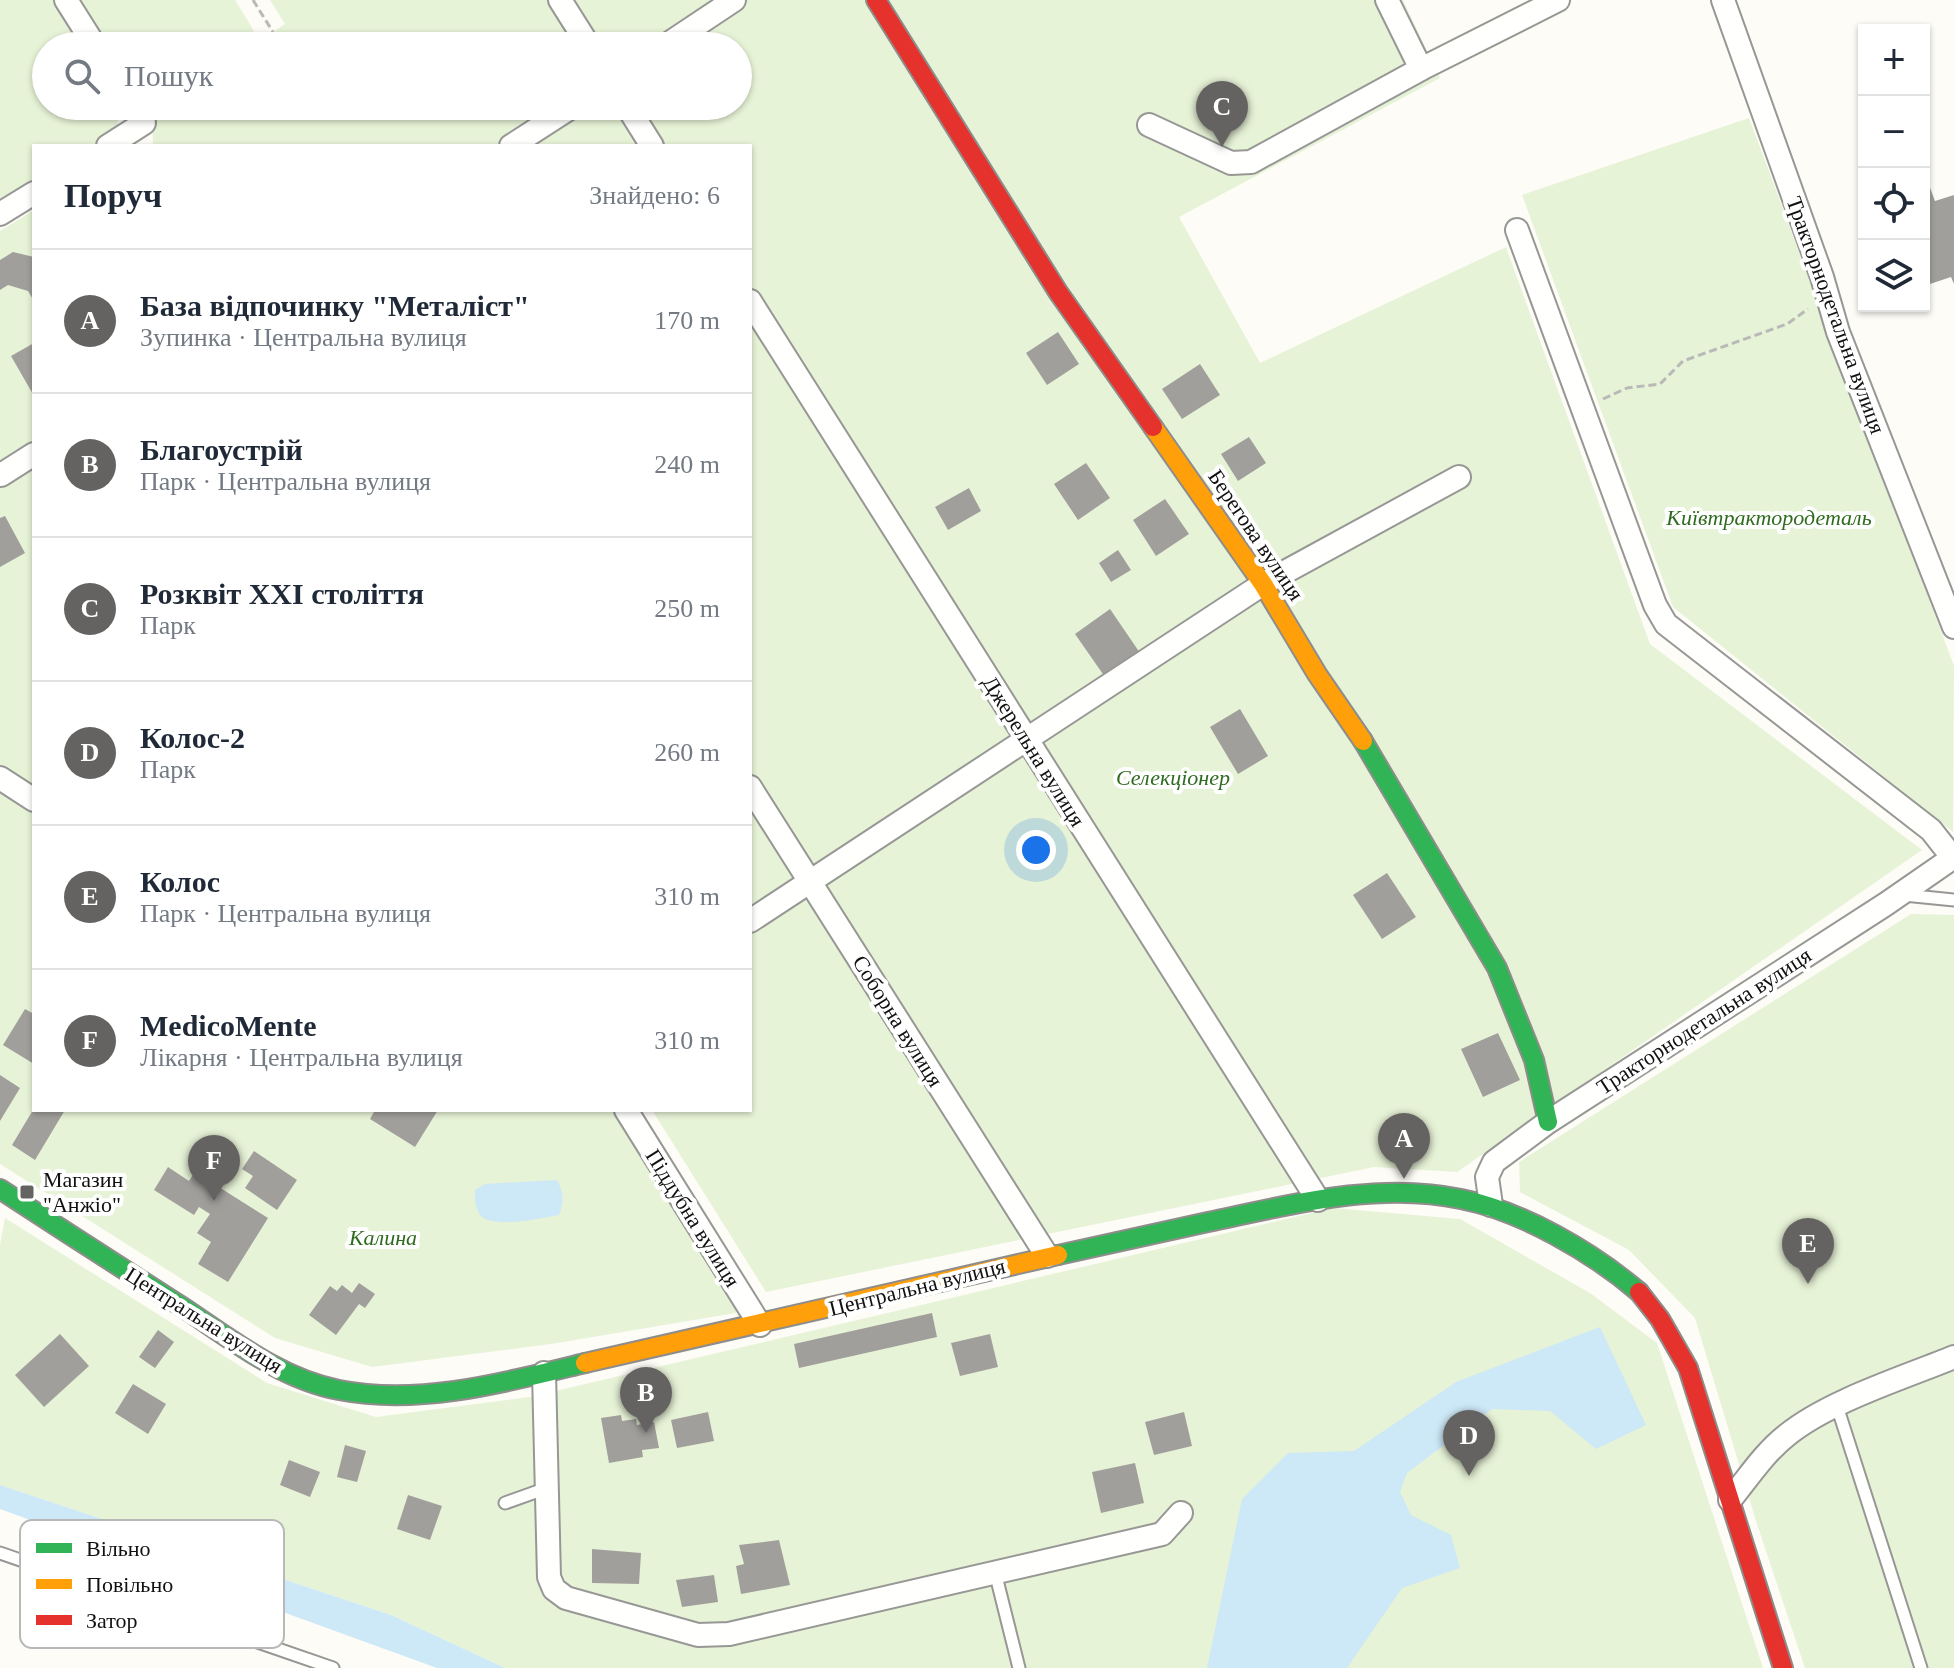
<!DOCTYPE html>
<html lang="uk">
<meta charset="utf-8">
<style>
:root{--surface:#fff;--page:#f2f2f3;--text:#1f2937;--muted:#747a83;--line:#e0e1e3;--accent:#646362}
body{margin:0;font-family:"Times New Roman",serif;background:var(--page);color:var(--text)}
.controls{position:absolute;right:24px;top:24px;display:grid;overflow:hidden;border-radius:0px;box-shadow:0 2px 6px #0004}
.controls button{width:72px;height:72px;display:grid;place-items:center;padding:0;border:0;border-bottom:2px solid var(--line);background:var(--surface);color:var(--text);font:40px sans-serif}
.you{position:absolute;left:1036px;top:850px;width:28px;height:28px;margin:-20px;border:6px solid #fff;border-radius:50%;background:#1a73e8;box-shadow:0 0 0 12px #1a73e833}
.badge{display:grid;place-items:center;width:52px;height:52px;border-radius:50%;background:var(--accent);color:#fff;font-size:26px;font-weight:700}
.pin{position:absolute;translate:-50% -66px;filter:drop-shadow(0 2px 4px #0008)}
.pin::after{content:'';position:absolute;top:42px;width:28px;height:24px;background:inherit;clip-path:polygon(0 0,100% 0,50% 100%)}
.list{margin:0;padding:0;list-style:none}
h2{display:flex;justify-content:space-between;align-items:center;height:104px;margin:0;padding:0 32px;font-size:34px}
h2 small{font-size:26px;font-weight:400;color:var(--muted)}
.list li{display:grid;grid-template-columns:52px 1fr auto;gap:24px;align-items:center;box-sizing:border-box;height:144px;padding:0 32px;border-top:2px solid var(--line)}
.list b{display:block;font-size:30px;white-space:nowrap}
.list p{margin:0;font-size:26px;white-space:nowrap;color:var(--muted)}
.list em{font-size:26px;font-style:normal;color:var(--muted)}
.icon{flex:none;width:44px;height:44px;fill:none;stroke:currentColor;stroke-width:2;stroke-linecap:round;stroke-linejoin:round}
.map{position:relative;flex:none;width:1954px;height:1668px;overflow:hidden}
.search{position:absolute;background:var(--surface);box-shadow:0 2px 6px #0004;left:32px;top:32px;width:720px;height:88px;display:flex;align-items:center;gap:20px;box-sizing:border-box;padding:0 28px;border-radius:44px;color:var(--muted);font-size:30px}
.panel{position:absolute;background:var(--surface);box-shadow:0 2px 6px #0004;left:32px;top:144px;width:720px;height:968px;border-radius:0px}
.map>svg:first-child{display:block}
.green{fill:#e7f3d7}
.water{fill:#cde8f7}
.building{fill:#a19f9c}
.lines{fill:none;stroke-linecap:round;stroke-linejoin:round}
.lane-casing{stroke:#979795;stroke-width:15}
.street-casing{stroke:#979795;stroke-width:26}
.fast-casing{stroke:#8e8d8b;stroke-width:22}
.slow-casing{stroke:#8e8d8b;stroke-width:22}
.jam-casing{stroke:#8e8d8b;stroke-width:22}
.path{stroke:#b9b9b8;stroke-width:3;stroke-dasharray:8 4;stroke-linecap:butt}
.lane{stroke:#fffffe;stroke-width:11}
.street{stroke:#fffffe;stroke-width:22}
.fast{stroke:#30b455;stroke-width:18}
.slow{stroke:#ff9f0a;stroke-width:18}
.jam{stroke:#e5322d;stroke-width:18}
.poi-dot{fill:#646362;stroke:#fff;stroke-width:3}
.labels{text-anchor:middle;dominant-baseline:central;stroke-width:8;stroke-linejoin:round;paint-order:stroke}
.street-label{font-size:22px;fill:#111;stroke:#fff}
.park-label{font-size:22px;font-style:italic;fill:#2f6b1f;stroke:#fff}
.poi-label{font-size:22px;fill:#111;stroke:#fff;text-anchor:start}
.key{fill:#fff;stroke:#b8b8b8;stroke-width:2}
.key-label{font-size:22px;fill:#111}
</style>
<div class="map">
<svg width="1954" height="1668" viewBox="0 0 1954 1668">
<rect width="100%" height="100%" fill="#fdfcf7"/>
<g class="green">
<polygon points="0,0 235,0 254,31 230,46 46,46 46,106 135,106 118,116 117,137 102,146 34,146 34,188 0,209"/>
<polygon points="270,0 1403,0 1440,78 1179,217 1260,363 1506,247 1650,644 1922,850 1457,1172 1374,1167 766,1292 652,1110 750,1110 750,146 153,146 152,112 161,106 738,106 738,46 252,46 285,24"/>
<polygon points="1749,118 1954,666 1953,832 1673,607 1522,195"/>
<polygon points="34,210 34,1110 614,1110 738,1302 736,1313 551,1344 372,1367 275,1338 0,1164 0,231"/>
<polygon points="1911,914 1954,915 1954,1668 1805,1668 1756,1521 1695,1318 1629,1250 1520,1192 1519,1162"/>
<polygon points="1333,1208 1460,1219 1590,1293 1657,1343 1763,1668 505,1668 391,1615 0,1485 0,1245 5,1218 267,1383 376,1417 530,1397"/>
</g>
<g class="water">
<path d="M557,1180C564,1193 564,1202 559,1215C541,1218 494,1229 481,1216C475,1209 475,1199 475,1190L485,1184Z"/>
<polygon points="1600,1327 1646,1425 1596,1449 1550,1411 1492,1409 1407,1473 1400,1492 1411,1515 1451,1535 1460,1568 1402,1588 1347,1668 1207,1668 1242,1499 1288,1453 1354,1451 1456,1382"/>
<polygon points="0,1485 391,1615 505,1668 437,1668 0,1509"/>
</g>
<g class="building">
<polygon points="1929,185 1935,201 1954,195 1954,284 1951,277 1924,286 1924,187"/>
<polygon points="13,252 34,257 34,301 28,291 8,285 0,290 0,260"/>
<polygon points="1058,332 1079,364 1047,385 1026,353"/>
<polygon points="34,343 34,396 11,356"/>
<polygon points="1200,364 1220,395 1182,419 1162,389"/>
<polygon points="1249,437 1266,463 1238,481 1221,454"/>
<polygon points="1086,463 1110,498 1078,520 1054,484"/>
<polygon points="969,488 981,511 948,530 935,507"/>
<polygon points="1165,499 1189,534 1156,556 1133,520"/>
<polygon points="5,516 25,553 0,567 0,518"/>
<polygon points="1118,550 1131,570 1111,582 1099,563"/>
<polygon points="1110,609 1140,653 1105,677 1075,634"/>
<polygon points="1240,709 1268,756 1238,774 1210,727"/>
<polygon points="1387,873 1416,917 1382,939 1353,895"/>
<polygon points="25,1009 34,1014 34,1064 3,1045"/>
<polygon points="1498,1033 1520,1080 1483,1097 1461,1049"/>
<polygon points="0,1075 20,1088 0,1121"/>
<polygon points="33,1110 65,1110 35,1160 12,1145"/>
<polygon points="375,1110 438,1110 415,1147 370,1119"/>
<polygon points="254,1151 297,1180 277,1210 245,1188 253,1176 242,1169"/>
<polygon points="168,1167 189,1181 195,1172 268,1218 228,1282 198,1264 211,1242 197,1233 210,1214 199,1207 194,1215 154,1190"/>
<polygon points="359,1283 375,1294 365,1308 359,1304 336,1335 309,1315 330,1286 337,1291 342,1285 352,1293"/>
<polygon points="932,1313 937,1337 799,1368 794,1344"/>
<polygon points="158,1330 174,1342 155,1368 139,1357"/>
<polygon points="60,1334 89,1366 44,1407 15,1375"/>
<polygon points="990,1334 998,1367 960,1376 951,1343"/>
<polygon points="133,1384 166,1404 148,1434 115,1413"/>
<polygon points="708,1412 714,1441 677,1448 671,1420"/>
<polygon points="1184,1412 1192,1446 1154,1455 1145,1422"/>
<polygon points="621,1415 622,1421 636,1419 637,1425 654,1422 659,1448 642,1450 643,1457 609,1463 601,1418"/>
<polygon points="345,1445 366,1451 357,1482 337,1477"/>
<polygon points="289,1460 320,1472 310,1497 280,1485"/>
<polygon points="1135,1463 1144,1503 1101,1513 1092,1472"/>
<polygon points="408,1495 442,1506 430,1540 397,1529"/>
<polygon points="779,1540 790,1585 741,1594 736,1566 744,1564 739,1545"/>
<polygon points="592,1549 641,1553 639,1584 592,1583"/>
<polygon points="714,1575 718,1602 682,1607 676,1580"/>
</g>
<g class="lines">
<defs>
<g id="lane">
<polyline points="1904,895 1954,900"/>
<polyline points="1837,1406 1921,1668"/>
<polyline points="505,1503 547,1488"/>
<polyline points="0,1553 333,1668"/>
<polyline points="995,1572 1019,1668"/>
</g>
<g id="street">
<polyline points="66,0 95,46"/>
<polyline points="560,0 589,46"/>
<polyline points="1723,0 1822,277 1838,332 1954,627"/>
<polyline points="665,46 734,0"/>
<polyline points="1421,69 1558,0"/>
<polyline points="627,106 652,146"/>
<polyline points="1149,125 1231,163 1251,162 1421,69 1387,0"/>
<polyline points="108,146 144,123 133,106"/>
<polyline points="511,146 573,106"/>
<polyline points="0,214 34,193"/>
<polyline points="1517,230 1655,605 1666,624 1931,830 1953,858"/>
<polyline points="750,301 1318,1200"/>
<polyline points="1,475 34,454"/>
<polyline points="0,778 34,800"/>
<polyline points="750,787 1047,1256"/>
<polyline points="750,921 1263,584 1459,477"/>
<polyline points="626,1110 760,1325"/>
<polyline points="1491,1205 1487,1177 1494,1162 1548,1122 1886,904 1954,857"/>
<polyline points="544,1373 549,1577 554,1589 566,1598 698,1635 729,1634 1162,1534 1181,1513"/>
<path d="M1730,1500C1748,1478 1764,1453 1787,1435C1829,1401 1903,1378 1954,1357"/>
</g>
<g id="fast">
<polyline points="1363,741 1497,968 1534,1060 1548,1122"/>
<path d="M0,1189C61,1229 123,1269 184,1308C232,1340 281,1379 339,1390C420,1406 507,1382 585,1363"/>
<path d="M1058,1255C1108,1244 1158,1233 1208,1222C1289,1205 1378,1181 1461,1199C1522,1211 1592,1252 1639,1292"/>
</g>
<g id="slow">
<polyline points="1153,427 1263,584 1317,674 1363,741"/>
<polyline points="585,1363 1058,1255"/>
</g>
<g id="jam">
<polyline points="876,0 1058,292 1153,427"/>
<polyline points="1639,1292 1660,1319 1688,1368 1783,1668"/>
</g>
</defs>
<use href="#lane" class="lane-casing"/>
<use href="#street" class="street-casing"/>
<use href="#fast" class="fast-casing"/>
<use href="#slow" class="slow-casing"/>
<use href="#jam" class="jam-casing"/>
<g class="path">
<polyline points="253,0 273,32"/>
<polyline points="1603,399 1627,388 1660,384 1683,361 1787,324 1808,309"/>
</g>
<use href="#lane" class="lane"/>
<use href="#street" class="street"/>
<use href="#fast" class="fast"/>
<use href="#slow" class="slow"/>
<use href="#jam" class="jam"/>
</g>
<rect class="poi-dot" x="19" y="1184" width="16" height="16" rx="4"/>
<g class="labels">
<g class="street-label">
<text transform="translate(1836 315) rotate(70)">Тракторнодетальна вулиця</text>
<text transform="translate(1256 535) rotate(56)">Берегова вулиця</text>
<text transform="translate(1034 751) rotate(58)">Джерельна вулиця</text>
<text transform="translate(898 1021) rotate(58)">Соборна вулиця</text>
<text transform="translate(1704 1021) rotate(-33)">Тракторнодетальна вулиця</text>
<text transform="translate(693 1218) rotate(58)">Піддубна вулиця</text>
<text transform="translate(917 1287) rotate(-14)">Центральна вулиця</text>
<text transform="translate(204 1320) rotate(32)">Центральна вулиця</text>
</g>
<g class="park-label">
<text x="1769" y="517">Київтрактородеталь</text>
<text x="1173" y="777">Селекціонер</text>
<text x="383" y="1237">Калина</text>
</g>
<g class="poi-label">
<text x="43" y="1179">Магазин<tspan x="43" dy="25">"Анжіо"</tspan></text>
</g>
</g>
<rect x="20" y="1520" width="264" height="128" rx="12" class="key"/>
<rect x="36" y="1543" width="36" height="10" fill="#30b455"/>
<rect x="36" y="1579" width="36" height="10" fill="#ff9f0a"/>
<rect x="36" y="1615" width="36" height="10" fill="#e5322d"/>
<g class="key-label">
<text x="86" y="1556">Вільно</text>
<text x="86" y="1592">Повільно</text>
<text x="86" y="1628">Затор</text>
</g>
</svg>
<div class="controls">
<button>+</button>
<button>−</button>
<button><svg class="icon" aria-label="locate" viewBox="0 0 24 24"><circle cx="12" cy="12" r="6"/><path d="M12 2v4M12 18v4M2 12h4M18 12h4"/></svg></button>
<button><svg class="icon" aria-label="layers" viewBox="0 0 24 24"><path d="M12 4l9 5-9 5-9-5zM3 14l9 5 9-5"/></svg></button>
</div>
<div class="you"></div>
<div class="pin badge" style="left:1404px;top:1179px">A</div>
<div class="pin badge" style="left:646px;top:1433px">B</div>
<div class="pin badge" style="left:1222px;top:147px">C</div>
<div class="pin badge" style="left:1469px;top:1476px">D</div>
<div class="pin badge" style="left:1808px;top:1284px">E</div>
<div class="pin badge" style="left:214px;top:1201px">F</div>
<div class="search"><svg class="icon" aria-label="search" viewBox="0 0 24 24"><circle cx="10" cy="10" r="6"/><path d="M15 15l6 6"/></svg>Пошук</div>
<section class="panel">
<h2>Поруч<small>Знайдено: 6</small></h2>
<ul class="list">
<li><span class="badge">A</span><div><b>База відпочинку &quot;Металіст&quot;</b><p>Зупинка · Центральна вулиця</p></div><em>170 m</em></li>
<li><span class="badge">B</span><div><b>Благоустрій</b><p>Парк · Центральна вулиця</p></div><em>240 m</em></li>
<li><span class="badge">C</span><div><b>Розквіт XXI століття</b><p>Парк</p></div><em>250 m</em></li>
<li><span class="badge">D</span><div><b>Колос-2</b><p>Парк</p></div><em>260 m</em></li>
<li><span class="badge">E</span><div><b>Колос</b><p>Парк · Центральна вулиця</p></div><em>310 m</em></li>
<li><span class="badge">F</span><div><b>MedicoMente</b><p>Лікарня · Центральна вулиця</p></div><em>310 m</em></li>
</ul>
</section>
</div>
